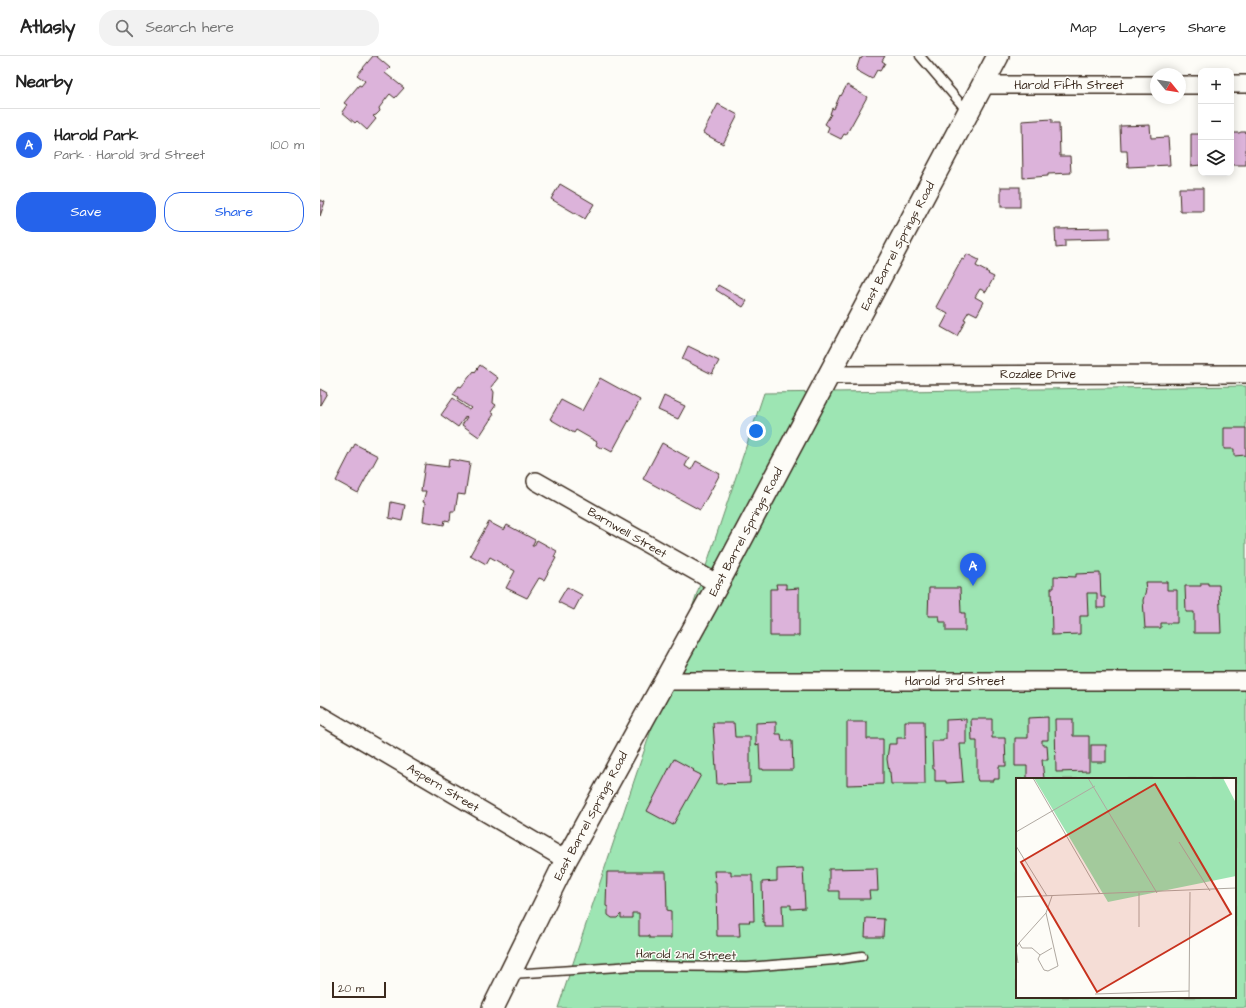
<!DOCTYPE html>
<meta charset="utf-8">
<style>
:root{--surface:#fff;--page:#f2f2f2;--text:#222;--muted:#767676;--line:#e0e0e0;--accent:#2563eb}
body{margin:0;font-family:"Architects Daughter",sans-serif;background:var(--page);color:var(--text)}
.controls{position:absolute;right:12px;top:12px;display:grid;overflow:hidden;border-radius:8px;box-shadow:0 2px 10px #0003}
.controls button{width:36px;height:36px;display:grid;place-items:center;padding:0;border:0;border-bottom:1px solid var(--line);background:var(--surface);color:var(--text);font:20px sans-serif}
.compass{position:absolute;left:830px;top:12px;width:36px;height:36px;border-radius:50%;background:var(--surface);box-shadow:0 2px 10px #0003;rotate:120deg}
.scale{position:absolute;left:12px;bottom:10px;width:54px;box-sizing:border-box;padding-left:4px;border:2px solid #3b2a1e;border-top:0;font-size:11px;line-height:14px;white-space:nowrap;color:#3b2a1e;-webkit-text-stroke:3px #fdfcf7;paint-order:stroke}
.you{position:absolute;left:436px;top:375px;width:14px;height:14px;margin:-10px;border:3px solid #fff;border-radius:50%;background:#1a73e8;box-shadow:0 0 0 6px #1a73e833}
.badge{display:grid;place-items:center;width:26px;height:26px;border-radius:50%;background:var(--accent);color:#fff;font-size:13px;font-weight:700}
.pin{position:absolute;translate:-50% -33px;filter:drop-shadow(0 1px 2px #0008)}
.pin::after{content:'';position:absolute;top:21px;width:14px;height:12px;background:inherit;clip-path:polygon(0 0,100% 0,50% 100%)}
.list{margin:0;padding:0;list-style:none}
h2{display:flex;justify-content:space-between;align-items:center;height:52px;margin:0;padding:0 16px;font-size:17px}
h2 small{font-size:13px;font-weight:400;color:var(--muted)}
.list li{display:grid;grid-template-columns:26px 1fr auto;gap:12px;align-items:center;box-sizing:border-box;height:72px;padding:0 16px;border-top:1px solid var(--line)}
.list b{display:block;font-size:15px;white-space:nowrap}
.list p{margin:0;font-size:13px;white-space:nowrap;color:var(--muted)}
.list em{font-size:13px;font-style:normal;color:var(--muted)}
.actions{display:flex;gap:8px;padding:12px 16px}
.actions a{flex:1;padding:9px 0;border:1px solid var(--accent);border-radius:16px;text-align:center;font-size:14px;color:var(--accent)}
.actions .main{background:var(--accent);color:#fff}
.icon{flex:none;width:22px;height:22px;fill:none;stroke:currentColor;stroke-width:2;stroke-linecap:round;stroke-linejoin:round}
.map{position:relative;flex:none;width:926px;height:952px;overflow:hidden}
header{display:flex;align-items:center;gap:24px;box-sizing:border-box;height:56px;padding:0 20px;background:var(--surface);border-bottom:1px solid var(--line)}
header strong{font-size:19px}
nav{display:flex;gap:22px;margin-inline-start:auto;font-size:14px}
.search{width:280px;height:36px;background:var(--page);display:flex;align-items:center;gap:10px;box-sizing:border-box;padding:0 14px;border-radius:16px;color:var(--muted);font-size:15px}
main{display:flex}
aside{flex:1;background:var(--surface)}
.map>svg:first-child{display:block}
.green{fill:#9de5b3;stroke:#6c8868;fill-rule:evenodd}
.building{fill:#dcb3da;stroke:#3b2a1e}
.lines{fill:none;stroke-linecap:round;stroke-linejoin:round}
.service-casing{stroke:#3b2a1e;stroke-width:11}
.minor-casing{stroke:#3b2a1e;stroke-width:20}
.tertiary-casing{stroke:#3b2a1e;stroke-width:24}
.service{stroke:#fdfcf7;stroke-width:8}
.minor{stroke:#fdfcf7;stroke-width:17}
.tertiary{stroke:#fdfcf7;stroke-width:21}
.labels{text-anchor:middle;dominant-baseline:central;stroke-width:3;stroke-linejoin:round;paint-order:stroke}
.street-label{font-size:12px;fill:#3b2a1e;stroke:#fdfcf7}
.inset-road{fill:none;stroke:#afa8a0;stroke-width:1}
.view{fill:#c8321e;fill-opacity:0.15;stroke:#c8321e;stroke-width:2}
.inset-edge{fill:none;stroke:#3b2a1e;stroke-width:2}
</style>
<header>
<strong>Atlasly</strong>
<div class="search"><svg class="icon" aria-label="search" viewBox="0 0 24 24"><circle cx="10" cy="10" r="6"/><path d="M15 15l6 6"/></svg>Search here</div>
<nav><a>Map</a><a>Layers</a><a>Share</a></nav>
</header>
<main>
<aside>
<h2>Nearby<small></small></h2>
<ul class="list">
<li><span class="badge">A</span><div><b>Harold Park</b><p>Park · Harold 3rd Street</p></div><em>100 m</em></li>
</ul>
<div class="actions"><a class="main">Save</a><a>Share</a></div>
</aside>
<div class="map">
<svg width="926" height="952" viewBox="0 0 926 952">
<rect width="100%" height="100%" fill="#fdfcf7"/>
<filter id="ink" filterUnits="userSpaceOnUse"><feTurbulence type="fractalNoise" baseFrequency=".025" numOctaves="2"/><feDisplacementMap in="SourceGraphic" scale="8" xChannelSelector="R" yChannelSelector="G"/><feConvolveMatrix kernelMatrix="1 2 1 2 8 2 1 2 1" color-interpolation-filters="sRGB"/></filter>
<g filter="url(#ink)">
<path class="green" d="M926,330V952H238L444,337ZM697,723H915V941H697Z"/>
<g class="building">
<polygon points="53,0 56,0 70,12 65,17 84,32 75,42 70,38 69,39 59,52 60,55 56,59 53,60 56,63 47,74 37,65 35,67 22,56 27,49 24,47 28,42 39,29 41,30 45,25 37,19"/>
<polygon points="543,0 565,0 562,5 565,7 560,15 557,14 552,23 536,14 540,2 541,3"/>
<polygon points="527,29 547,41 526,79 524,78 521,83 507,76 509,71 505,68 511,58 510,58 512,52 514,53 520,39 521,40"/>
<polygon points="398,48 418,59 403,88 383,77"/>
<polygon points="732,63 732,67 739,67 740,100 750,100 751,117 728,118 728,120 703,122 702,65"/>
<polygon points="830,69 831,82 848,81 850,109 808,111 807,95 801,95 800,70"/>
<polygon points="921,76 926,76 926,109 911,109 911,77 919,77"/>
<polygon points="871,78 881,78 881,109 871,110"/>
<polygon points="240,128 274,148 265,163 231,143"/>
<rect x="681" y="131" width="19" height="20"/>
<polygon points="859,132 883,132 883,155 860,155"/>
<polygon points="0,144 5,146 0,160"/>
<polygon points="790,172 790,183 745,184 745,191 736,192 735,173"/>
<polygon points="647,198 659,204 656,210 669,217 668,218 674,221 666,236 660,233 655,241 664,246 657,259 649,255 644,263 646,264 637,280 621,271 628,258 616,251 642,203 644,204"/>
<polygon points="398,229 427,245 423,251 396,234"/>
<polygon points="368,290 399,305 392,318 362,303"/>
<polygon points="160,309 178,322 171,331 174,336 173,347 176,349 171,356 174,358 159,381 142,369 147,361 146,360 138,371 121,359 133,342 149,354 151,352 137,343 138,341 133,338 139,330 141,331 154,315 155,316"/>
<polygon points="280,322 320,344 292,396 283,391 282,393 276,389 277,386 256,374 254,377 230,363 241,344 262,355"/>
<polygon points="0,333 7,337 0,349"/>
<polygon points="344,340 365,350 358,363 338,354"/>
<polygon points="904,372 926,372 926,399 914,400 914,393 904,393"/>
<polygon points="342,387 369,402 365,410 371,414 376,405 400,418 380,454 323,423"/>
<polygon points="35,388 58,400 38,437 16,425"/>
<polygon points="129,403 150,407 145,439 138,438 135,455 131,455 130,465 125,464 124,469 103,465 105,447 103,446 106,435 101,435 105,408 128,411"/>
<polygon points="71,446 85,449 82,465 69,462"/>
<polygon points="169,466 184,474 187,469 215,484 212,490 214,490 217,484 237,495 234,501 236,502 224,524 219,522 207,542 186,532 195,515 170,501 166,508 150,499"/>
<polygon points="780,517 781,541 785,541 785,552 777,552 777,537 767,537 768,560 760,560 760,578 732,579 731,532 734,532 734,520 756,521 756,518"/>
<polygon points="825,526 847,526 847,534 857,534 857,567 841,567 841,572 825,572 823,544 826,534"/>
<polygon points="881,527 888,527 888,529 899,529 901,577 874,577 874,556 866,556 865,530 881,530"/>
<polygon points="456,528 466,528 466,533 479,532 479,580 450,580 450,533 457,533"/>
<polygon points="247,531 262,539 254,554 238,546"/>
<polygon points="609,532 640,532 641,557 645,557 645,575 626,575 626,566 620,566 619,560 608,560"/>
<polygon points="728,661 728,684 722,684 722,689 727,689 728,704 722,704 724,723 707,723 707,710 695,710 695,682 708,682 708,662"/>
<polygon points="646,663 646,688 640,688 643,726 626,727 626,725 615,725 615,713 613,713 612,685 623,685 623,683 626,683 626,664"/>
<polygon points="651,663 672,663 672,682 685,682 686,710 679,710 679,723 674,723 674,725 658,725 657,722 657,685 652,685"/>
<polygon points="735,663 753,663 753,680 769,680 769,715 736,716"/>
<polygon points="585,665 604,665 605,728 571,728 570,716 569,716 567,703 569,688 577,688 577,682 585,682"/>
<polygon points="456,666 456,678 461,678 462,685 472,685 473,714 443,714 443,713 440,713 439,688 436,689 436,667"/>
<polygon points="527,666 547,666 547,683 563,683 563,728 527,729"/>
<polygon points="393,667 414,667 415,681 430,681 430,727 397,728"/>
<rect x="771" y="689" width="15" height="17"/>
<polygon points="354,703 374,714 373,715 381,719 353,769 327,755"/>
<polygon points="483,812 485,852 471,853 471,849 462,849 463,871 445,871 445,866 443,866 442,826 457,825 457,813"/>
<polygon points="557,812 558,835 549,835 550,843 519,843 519,835 509,835 509,813"/>
<polygon points="394,815 411,815 411,819 432,819 432,826 433,826 434,865 429,865 430,866 419,866 420,880 397,880 396,826 395,826"/>
<polygon points="287,816 346,816 347,854 351,855 351,882 329,882 329,880 319,880 319,857 312,857 312,862 301,862 301,858 297,862 292,862 288,859 288,851 286,850"/>
<polygon points="546,862 564,863 563,881 545,881"/>
</g>
<g class="lines">
<defs>
<g id="service">
<polyline points="600,0 647,55"/>
<polyline points="192,918 313,910 427,911 514,904 542,900"/>
</g>
<g id="minor">
<polyline points="911,28 926,28"/>
<polyline points="662,29 836,29"/>
<polyline points="860,29 881,29"/>
<polyline points="510,319 926,318"/>
<polyline points="216,425 398,528"/>
<polyline points="345,625 926,625"/>
<polyline points="0,659 246,804"/>
</g>
<polyline id="tertiary" points="173,952 246,804 398,528 678,0"/>
</defs>
<use href="#service" class="service-casing"/>
<use href="#minor" class="minor-casing"/>
<use href="#tertiary" class="tertiary-casing"/>
<use href="#service" class="service"/>
<use href="#minor" class="minor"/>
<use href="#tertiary" class="tertiary"/>
</g>
</g>
<g class="labels">
<g class="street-label">
<text x="749" y="29">Harold Fifth Street</text>
<text transform="translate(578 190) rotate(-62)">East Barrel Springs Road</text>
<text x="718" y="318">Rozalee Drive</text>
<text transform="translate(426 476) rotate(-62)">East Barrel Springs Road</text>
<text transform="translate(307 477) rotate(30)">Barnwell Street</text>
<text x="635" y="625">Harold 3rd Street</text>
<text transform="translate(123 732) rotate(31)">Aspern Street</text>
<text transform="translate(271 760) rotate(-62)">East Barrel Springs Road</text>
<text transform="translate(366 899) rotate(1)">Harold 2nd Street</text>
</g>
</g>
<g transform="translate(696 722)">
<rect width="220" height="220" fill="#fdfcf7"/>
<path d="M18,0H207L220,25V98L92,124Z" fill="#9de5b3"/>
<path class="inset-road" d="M17,0L84,116M72,0L141,115M0,54L79,8M163,64L194,113M0,68L31,118M123,115V149M36,118L30,135L42,188L32,193L28,192L22,181L24,177L36,170M0,119L220,110M24,177L16,170H6L3,165L30,135M2,185L0,170L3,165M79,216L173,213M173,220L174,114"/>
<path class="view" d="M139,6L215,136L81,214L5,84Z"/>
<rect width="220" height="220" class="inset-edge"/>
</g>
</svg>
<div class="controls">
<button>+</button>
<button>−</button>
<button><svg class="icon" aria-label="layers" viewBox="0 0 24 24"><path d="M12 4l9 5-9 5-9-5zM3 14l9 5 9-5"/></svg></button>
</div>
<svg class="compass" viewBox="-18 -18 36 36"><path d="M0-13l5 13h-10z" fill="#e53935"/><path d="M0 13l5-13h-10z" fill="#767676"/></svg>
<div class="scale">20 m</div>
<div class="you"></div>
<div class="pin badge" style="left:653px;top:530px">A</div>
</div>
</main>
